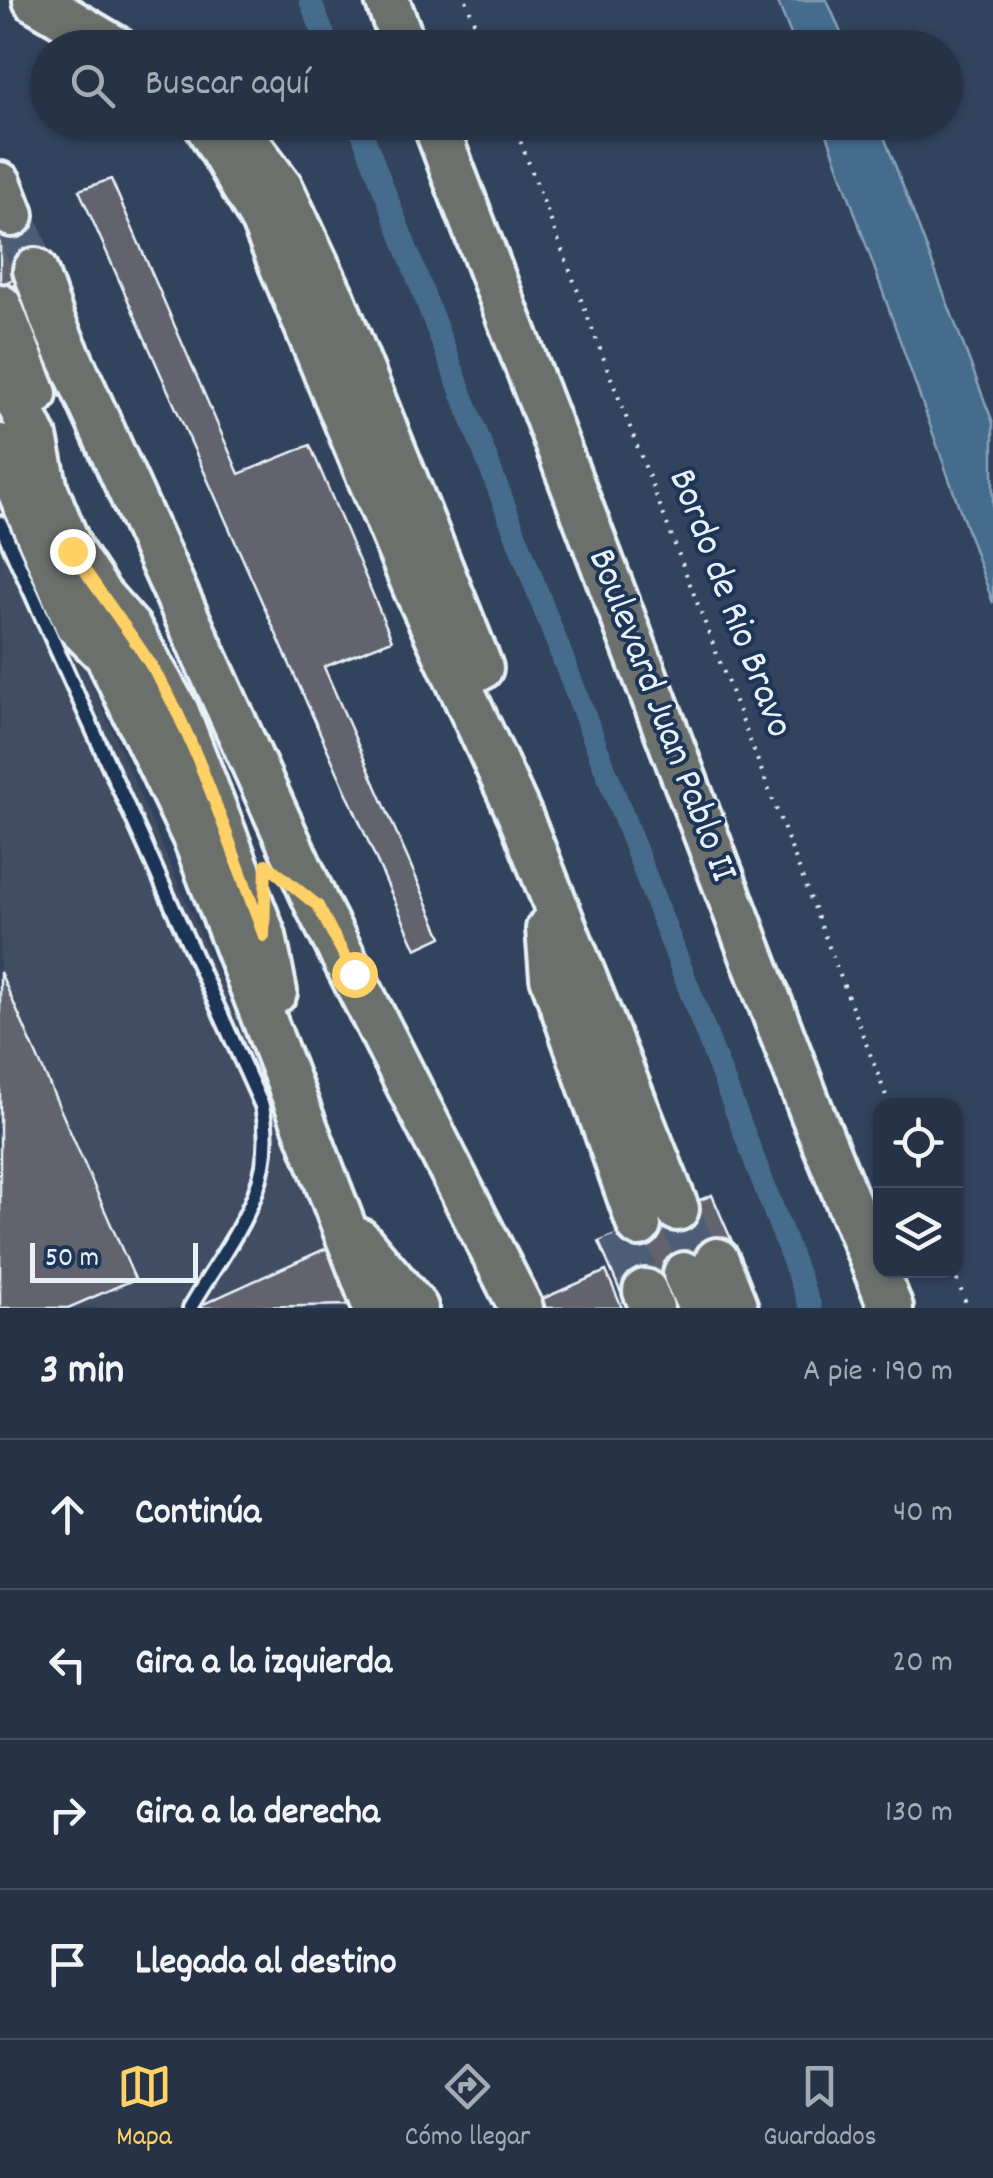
<!DOCTYPE html>
<html lang="es">
<meta charset="utf-8">
<style>
:root{--surface:#263246;--page:#323e51;--text:#f1f3f6;--muted:#a4aab3;--line:#424d5f;--accent:#ffd166}
body{margin:0;font-family:Dekko,sans-serif;background:var(--page);color:var(--text)}
.controls{position:absolute;right:30px;bottom:30px;display:grid;overflow:hidden;border-radius:20px;box-shadow:0 2px 8px #0004}
.controls button{width:90px;height:90px;display:grid;place-items:center;padding:0;border:0;border-bottom:2px solid var(--line);background:var(--surface);color:var(--text);font:50px sans-serif}
.scale{position:absolute;left:30px;bottom:25px;width:168px;box-sizing:border-box;padding-left:10px;border:5px solid #e8f1f8;border-top:0;font-size:28px;line-height:35px;white-space:nowrap;color:#e8f1f8;-webkit-text-stroke:8px #1d3557;paint-order:stroke}
.stop{position:absolute;width:30px;height:30px;margin:-22px;border:8px solid #ffd166;border-radius:50%;background:#fff}
.stop.end{background:#ffd166;border-color:#fff;box-shadow:0 2px 10px #0008}
.list{margin:0;padding:0;list-style:none}
h2{display:flex;justify-content:space-between;align-items:center;height:130px;margin:0;padding:0 40px;font-size:42px}
h2 small{font-size:32px;font-weight:400;color:var(--muted)}
.list li{display:grid;grid-template-columns:65px 1fr auto;gap:30px;align-items:center;box-sizing:border-box;height:150px;padding:0 40px;border-top:2px solid var(--line)}
.list b{display:block;font-size:38px;white-space:nowrap}
.list em{font-size:32px;font-style:normal;color:var(--muted)}
.icon{flex:none;width:55px;height:55px;fill:none;stroke:currentColor;stroke-width:2;stroke-linecap:round;stroke-linejoin:round}
.map{position:relative;flex:none;width:993px;height:1308px;overflow:hidden}
.search{position:absolute;background:var(--surface);box-shadow:0 2px 8px #0004;left:30px;right:30px;top:30px;height:110px;display:flex;align-items:center;gap:25px;box-sizing:border-box;padding:0 35px;border-radius:55px;color:var(--muted);font-size:38px}
.sheet{height:730px;background:var(--surface)}
nav{display:flex;justify-content:space-around;align-items:center;box-sizing:border-box;height:140px;border-top:2px solid var(--line);background:var(--surface);font-size:28px;color:var(--muted)}
nav a{display:grid;justify-items:center;gap:5px}
nav .on{color:var(--accent)}
.map>svg:first-child{display:block}
.built{fill:#404d62}
.water{fill:#456c8d;stroke:#86a1b8;stroke-width:2.5}
.lines{fill:none;stroke-linecap:round;stroke-linejoin:round}
.canal{stroke:#456c8d;stroke-width:22}
.building{fill:#62636c;stroke:#e8f1f8;stroke-width:2.5}
.primary-tunnel{stroke:#4d5d74;stroke-width:42;stroke-dasharray:42 21;stroke-linecap:butt}
.service-casing{stroke:#e8f1f8;stroke-width:20}
.primary-casing{stroke:#e8f1f8;stroke-width:50}
.trunk-casing{stroke:#e8f1f8;stroke-width:50}
.path{stroke:#e8f1f8;stroke-width:4;stroke-dasharray:2.5 8;stroke-linecap:butt}
.service{stroke:#1d3557;stroke-width:12}
.primary{stroke:#6c706d;stroke-width:42}
.trunk{stroke:#6c706d;stroke-width:42}
.route{stroke:#ffd166;stroke-width:12}
.labels{text-anchor:middle;dominant-baseline:central;stroke-width:8;stroke-linejoin:round;paint-order:stroke}
.street-label{font-size:40px;fill:#e8f1f8;stroke:#1d3557}
</style>
<div class="map">
<svg width="993" height="1308" viewBox="0 0 993 1308">
<rect width="100%" height="100%" fill="#32435d"/>
<filter id="ink" filterUnits="userSpaceOnUse"><feTurbulence type="fractalNoise" baseFrequency=".01" numOctaves="2"/><feDisplacementMap in="SourceGraphic" scale="20" xChannelSelector="R" yChannelSelector="G"/><feConvolveMatrix kernelMatrix="1 2 1 2 8 2 1 2 1" color-interpolation-filters="sRGB"/></filter>
<g filter="url(#ink)">
<polygon class="built" points="0,471 362,1308 0,1308"/>
<g class="water">
<polygon points="777,0 827,0 847,47 796,47"/>
<polygon points="823,123 879,123 993,423 993,603"/>
</g>
<g class="lines">
<g class="canal">
<polyline points="310,0 329,48"/>
<polyline points="358,122 811,1308"/>
</g>
</g>
<g class="building">
<polygon points="111,179 239,474 310,445 392,640 324,667 442,937 416,949 79,190"/>
<polygon points="27,209 50,264 0,285 0,220"/>
<polygon points="0,972 135,1279 68,1308 0,1308"/>
<polygon points="712,1195 737,1253 624,1300 599,1242"/>
<polygon points="327,1248 352,1305 200,1308 199,1306"/>
<polygon points="606,1271 622,1308 546,1308 542,1299"/>
</g>
<g class="lines">
<g class="primary-tunnel">
<polyline points="12,215 35,270"/>
<polyline points="677,1209 702,1267"/>
<polyline points="620,1233 645,1291"/>
</g>
<defs>
<path id="service" d="M0,523L262,1106C280,1186 228,1242 190,1308"/>
<g id="primary">
<polyline points="35,0 116,48"/>
<polyline points="205,122 262,219 415,588 521,818 677,1209"/>
<polyline points="232,122 281,188 334,301 481,668"/>
<polyline points="0,184 12,215"/>
<polyline points="35,270 53,321 318,907 521,1308"/>
<polyline points="0,306 35,394"/>
<polyline points="0,366 35,437 46,490 71,551 100,595 130,629 177,712 264,936 275,992"/>
<polyline points="0,446 77,625 107,655 195,839 375,1308"/>
<polyline points="548,929 552,977 639,1225"/>
<polyline points="359,1240 416,1308"/>
<polyline points="717,1260 736,1308"/>
<polyline points="685,1274 700,1308"/>
<polyline points="645,1291 652,1308"/>
</g>
<g id="trunk">
<polyline points="387,0 405,48"/>
<polyline points="434,122 812,1113 891,1308"/>
</g>
</defs>
<use href="#service" class="service-casing"/>
<use href="#primary" class="primary-casing"/>
<use href="#trunk" class="trunk-casing"/>
<g class="path">
<polyline points="466,0 484,48"/>
<polyline points="513,122 890,1106"/>
<polyline points="953,1270 968,1308"/>
</g>
<use href="#service" class="service"/>
<use href="#primary" class="primary"/>
<use href="#trunk" class="trunk"/>
</g>
</g>
<g class="lines" filter="url(#ink)">
<path class="route" d="M72,551C107,606 149,653 177,712C211,784 236,862 264,936L266,864L318,906L354,974"/>
</g>
<g class="labels">
<g class="street-label">
<text transform="translate(728 604) rotate(69)">Bordo de Rio Bravo</text>
<text transform="translate(660 716) rotate(69)">Boulevard Juan Pablo II</text>
</g>
</g>
</svg>
<div class="controls">
<button><svg class="icon" aria-label="locate" viewBox="0 0 24 24"><circle cx="12" cy="12" r="6"/><path d="M12 2v4M12 18v4M2 12h4M18 12h4"/></svg></button>
<button><svg class="icon" aria-label="layers" viewBox="0 0 24 24"><path d="M12 4l9 5-9 5-9-5zM3 14l9 5 9-5"/></svg></button>
</div>
<div class="scale">50 m</div>
<div class="stop" style="left:354px;top:974px"></div>
<div class="stop end" style="left:72px;top:551px"></div>
<div class="search"><svg class="icon" aria-label="search" viewBox="0 0 24 24"><circle cx="10" cy="10" r="6"/><path d="M15 15l6 6"/></svg>Buscar aquí</div>
</div>
<section class="sheet">
<h2>3 min<small>A pie · 190 m</small></h2>
<ul class="list">
<li><svg class="icon" aria-label="ahead" viewBox="0 0 24 24"><path d="M12 20V5M6 11l6-6 6 6"/></svg><div><b>Continúa</b></div><em>40 m</em></li>
<li><svg class="icon" aria-label="left" viewBox="0 0 24 24"><path d="M17 20v-9H6M10 6l-5 5 5 5"/></svg><div><b>Gira a la izquierda</b></div><em>20 m</em></li>
<li><svg class="icon" aria-label="right" viewBox="0 0 24 24"><path d="M7 20v-9h11M14 6l5 5-5 5"/></svg><div><b>Gira a la derecha</b></div><em>130 m</em></li>
<li><svg class="icon" aria-label="arrive" viewBox="0 0 24 24"><path d="M6 21V4h12l-3 4 3 4H6"/></svg><div><b>Llegada al destino</b></div></li>
</ul>
</section>
<nav>
<a class="on"><svg class="icon" aria-label="map" viewBox="0 0 24 24"><path d="M3 6l6-2 6 2 6-2v14l-6 2-6-2-6 2zM9 4v14M15 6v14"/></svg>Mapa</a>
<a><svg class="icon" aria-label="directions" viewBox="0 0 24 24"><path d="M12 3l9 9-9 9-9-9zM9 14v-3h6M13 9l2 2-2 2"/></svg>Cómo llegar</a>
<a><svg class="icon" aria-label="saved" viewBox="0 0 24 24"><path d="M7 4h10v16l-5-4-5 4z"/></svg>Guardados</a>
</nav>
